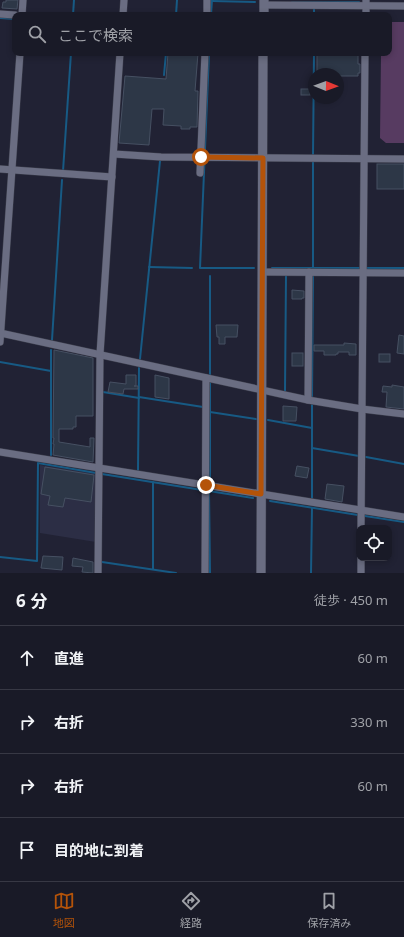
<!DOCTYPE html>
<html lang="ja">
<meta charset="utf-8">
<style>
:root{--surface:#191a27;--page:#262733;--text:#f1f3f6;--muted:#9fa1a7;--line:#373844;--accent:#b45309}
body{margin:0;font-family:"Noto Sans","Noto Sans JP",sans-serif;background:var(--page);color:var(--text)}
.controls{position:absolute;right:12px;bottom:12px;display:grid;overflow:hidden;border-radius:8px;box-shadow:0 2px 6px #0003}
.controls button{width:36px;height:36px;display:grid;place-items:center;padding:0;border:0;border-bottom:1px solid var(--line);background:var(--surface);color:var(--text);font:20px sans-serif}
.compass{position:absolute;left:308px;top:68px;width:36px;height:36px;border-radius:50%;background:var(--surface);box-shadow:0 2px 6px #0003;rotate:91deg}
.stop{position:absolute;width:12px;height:12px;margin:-9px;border:3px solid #b45309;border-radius:50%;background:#fff}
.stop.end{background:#b45309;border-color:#fff;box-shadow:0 1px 4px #0008}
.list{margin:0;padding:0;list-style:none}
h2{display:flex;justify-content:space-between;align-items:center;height:52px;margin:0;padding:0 16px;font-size:17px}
h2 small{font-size:13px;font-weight:400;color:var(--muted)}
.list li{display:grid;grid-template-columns:26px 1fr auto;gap:12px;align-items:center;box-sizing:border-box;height:64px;padding:0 16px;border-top:1px solid var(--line)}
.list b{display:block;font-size:15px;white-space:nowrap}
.list em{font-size:13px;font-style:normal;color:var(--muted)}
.icon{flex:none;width:22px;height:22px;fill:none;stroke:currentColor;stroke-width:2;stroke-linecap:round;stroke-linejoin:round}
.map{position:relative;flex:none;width:404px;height:573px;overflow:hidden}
.search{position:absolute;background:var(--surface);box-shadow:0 2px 6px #0003;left:12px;right:12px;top:12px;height:44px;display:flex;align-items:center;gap:10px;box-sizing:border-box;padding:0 14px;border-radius:8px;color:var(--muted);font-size:15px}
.sheet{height:308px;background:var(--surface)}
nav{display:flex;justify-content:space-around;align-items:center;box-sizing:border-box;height:56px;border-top:1px solid var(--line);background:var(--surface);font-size:11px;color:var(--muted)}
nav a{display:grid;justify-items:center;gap:2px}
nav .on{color:var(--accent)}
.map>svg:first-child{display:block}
.built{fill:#2c2e45}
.green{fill:#573b61}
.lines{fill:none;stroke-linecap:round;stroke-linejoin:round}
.stream{stroke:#175a84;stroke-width:2}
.building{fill:#2d3747;stroke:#465062}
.minor-casing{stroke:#3b3d4b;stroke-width:8}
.tertiary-casing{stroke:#3b3d4b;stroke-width:10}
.minor{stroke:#6a6d82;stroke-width:7}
.tertiary{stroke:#6a6d82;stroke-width:9}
.route{stroke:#b45309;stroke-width:5}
</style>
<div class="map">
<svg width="404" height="573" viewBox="0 0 404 573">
<rect width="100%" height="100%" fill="#212234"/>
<polygon class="built" points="40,465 97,474 96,542 40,533"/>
<polygon class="green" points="389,22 404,22 404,143 386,143 380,138 381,53 389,53"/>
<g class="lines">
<g class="stream">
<polyline points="212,1 255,2"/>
<polyline points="292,2 359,2"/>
<polyline points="73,15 74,0"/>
<polyline points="176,15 177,0"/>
<polyline points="211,15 212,0"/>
<polyline points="314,15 314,9"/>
<polyline points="0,18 15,19"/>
<polyline points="209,53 200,268 254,268"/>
<polyline points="164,75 166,53"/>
<polyline points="313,155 314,53"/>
<polyline points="63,171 71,53"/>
<polyline points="149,267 192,268"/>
<polyline points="272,268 360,268"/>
<polyline points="367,268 404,268"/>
<polyline points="313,270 313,162"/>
<polyline points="210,276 210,375"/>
<polyline points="52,340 62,180"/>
<polyline points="140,359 160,161"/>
<polyline points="0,362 51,371"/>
<polyline points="285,391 286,276"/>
<polyline points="103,392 139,398"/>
<polyline points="139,397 203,407"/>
<polyline points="312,397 313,276"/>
<polyline points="210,412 256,419"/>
<polyline points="268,420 312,428"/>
<polyline points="312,448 359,456"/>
<polyline points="51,455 51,350"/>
<polyline points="366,457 404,464"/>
<polyline points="138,470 139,368"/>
<polyline points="102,474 202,490"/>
<polyline points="210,483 210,383"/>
<polyline points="312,498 312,405"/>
<polyline points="270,501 358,515"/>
<polyline points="365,516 404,522"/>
<polyline points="0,557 37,561 38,463 96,473"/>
<polyline points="102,562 176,573"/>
<polyline points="153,569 153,482"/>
<polyline points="210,573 209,491 253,498"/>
<polyline points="311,573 312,508"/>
</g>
</g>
<g class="building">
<polygon points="6,0 18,0 17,9 2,8 3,2 6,2"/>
<polygon points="168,53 198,53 195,91 198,91 197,127 190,127 190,129 181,129 181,126 163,125 164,109 152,109 149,145 119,143 125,76 166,79"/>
<polygon points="317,53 358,53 358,64 360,64 360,73 358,73 358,76 338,76 338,74 317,74"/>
<rect x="301" y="89" width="9" height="6"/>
<rect x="377" y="164" width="27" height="25"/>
<polygon points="292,290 304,291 304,298 302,298 302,299 292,299"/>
<polygon points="216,325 238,325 237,337 225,337 225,344 219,344 219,337 217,337"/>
<polygon points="399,335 404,336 404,354 397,353"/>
<polygon points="344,343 356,344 356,355 349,355 349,352 338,352 338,354 336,354 336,355 324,355 324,351 314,351 314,345 344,345"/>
<polygon points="54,350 93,358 93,416 76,416 76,427 73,427 73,429 59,429 59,442 90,447 90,438 94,438 93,462 53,455 54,444 53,444 54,438 53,438"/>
<rect x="292" y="353" width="11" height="13"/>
<rect x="379" y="354" width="11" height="8"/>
<polygon points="126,375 136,375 136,386 134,386 138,386 138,389 124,389 123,394 108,392 110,382 126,384"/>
<polygon points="155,375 169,378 169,399 155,397"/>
<polygon points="392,385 404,387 404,409 386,407 387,392 382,392 383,386 392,387"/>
<polygon points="283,406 297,407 296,421 283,421"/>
<polygon points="297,466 309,468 307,478 295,476"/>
<polygon points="45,467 94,475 91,502 65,498 63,507 48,505 50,496 41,494"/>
<polygon points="327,484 344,486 342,502 325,499"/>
<polygon points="43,556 63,557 62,570 41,568"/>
<polygon points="73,558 93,562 93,573 82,572 83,567 72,566"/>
</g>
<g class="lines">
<defs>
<g id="minor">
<polyline points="264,5 404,6"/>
<polyline points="0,14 15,15"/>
<polyline points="22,15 23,0"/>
<polyline points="123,15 124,0"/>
<polyline points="207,15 207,0"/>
<polyline points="366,15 366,0"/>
<polyline points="114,154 161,157 404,159"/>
<polyline points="0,169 112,177"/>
<polyline points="200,173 205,53"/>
<polyline points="262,272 404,273"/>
<polyline points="0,333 308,400 362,409 404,414"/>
<polyline points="0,342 20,53"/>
<polyline points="308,400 309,272"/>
<polyline points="0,452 404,517"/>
<polyline points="361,528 365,53"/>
<polyline points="98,573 100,354 120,53"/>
<polyline points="205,573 206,378"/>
<polyline points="361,573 361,558"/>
</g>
<g id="tertiary">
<polyline points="264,15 264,0"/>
<polyline points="261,573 263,53"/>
</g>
</defs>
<use href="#minor" class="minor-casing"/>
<use href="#tertiary" class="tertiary-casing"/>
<use href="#minor" class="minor"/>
<use href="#tertiary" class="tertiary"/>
</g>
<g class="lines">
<polyline class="route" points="201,157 263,158 261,494 206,485"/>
</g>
</svg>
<div class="controls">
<button><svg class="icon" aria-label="locate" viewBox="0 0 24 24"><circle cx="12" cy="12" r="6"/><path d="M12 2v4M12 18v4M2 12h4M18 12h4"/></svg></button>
</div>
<svg class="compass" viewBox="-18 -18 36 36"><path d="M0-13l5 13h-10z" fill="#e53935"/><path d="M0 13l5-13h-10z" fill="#9fa1a7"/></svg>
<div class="stop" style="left:201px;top:157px"></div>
<div class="stop end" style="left:206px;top:485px"></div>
<div class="search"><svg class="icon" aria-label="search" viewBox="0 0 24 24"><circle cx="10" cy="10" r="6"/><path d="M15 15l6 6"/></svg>ここで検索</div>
</div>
<section class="sheet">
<h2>6 分<small>徒歩 · 450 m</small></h2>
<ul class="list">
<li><svg class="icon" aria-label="ahead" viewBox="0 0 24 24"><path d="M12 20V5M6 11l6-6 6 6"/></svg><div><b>直進</b></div><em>60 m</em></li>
<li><svg class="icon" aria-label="right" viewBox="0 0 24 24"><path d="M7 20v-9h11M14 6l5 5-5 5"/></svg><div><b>右折</b></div><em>330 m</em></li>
<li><svg class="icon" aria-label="right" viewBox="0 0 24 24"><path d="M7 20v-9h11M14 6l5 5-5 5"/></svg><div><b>右折</b></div><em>60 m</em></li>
<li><svg class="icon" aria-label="arrive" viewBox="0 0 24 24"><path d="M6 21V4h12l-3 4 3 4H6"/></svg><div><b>目的地に到着</b></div></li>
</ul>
</section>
<nav>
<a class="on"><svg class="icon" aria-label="map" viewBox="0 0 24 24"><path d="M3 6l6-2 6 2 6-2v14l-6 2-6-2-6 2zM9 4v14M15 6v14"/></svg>地図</a>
<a><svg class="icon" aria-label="directions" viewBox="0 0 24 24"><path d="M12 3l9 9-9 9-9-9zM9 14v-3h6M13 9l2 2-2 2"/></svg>経路</a>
<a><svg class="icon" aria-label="saved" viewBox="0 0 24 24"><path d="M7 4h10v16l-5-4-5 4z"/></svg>保存済み</a>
</nav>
